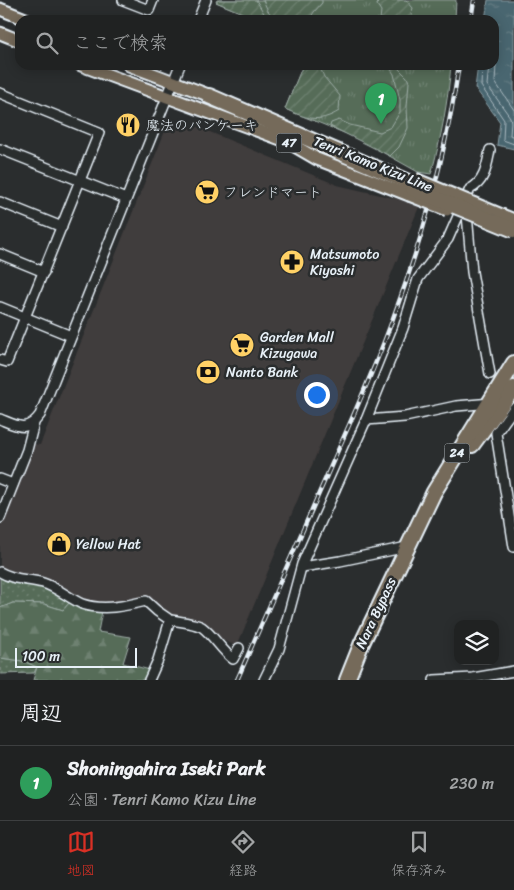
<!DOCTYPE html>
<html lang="ja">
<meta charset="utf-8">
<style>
:root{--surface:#202222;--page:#282a2a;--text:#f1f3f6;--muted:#a2a4a5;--line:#3d3f40;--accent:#d93025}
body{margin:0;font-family:Sriracha,"Klee One",sans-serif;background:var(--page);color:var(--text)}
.controls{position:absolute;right:15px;bottom:15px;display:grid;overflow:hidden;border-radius:10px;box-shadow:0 2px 12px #0003}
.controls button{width:45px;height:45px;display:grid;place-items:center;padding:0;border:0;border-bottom:1px solid var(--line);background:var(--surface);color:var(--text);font:25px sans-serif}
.scale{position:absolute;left:15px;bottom:12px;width:122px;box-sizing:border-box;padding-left:5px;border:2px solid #e8f1f8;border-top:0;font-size:14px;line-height:18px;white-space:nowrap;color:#e8f1f8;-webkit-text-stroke:4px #2a2d2e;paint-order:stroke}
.you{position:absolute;left:316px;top:394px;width:18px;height:18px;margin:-12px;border:4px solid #fff;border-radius:50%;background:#1a73e8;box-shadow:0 0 0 8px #1a73e833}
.badge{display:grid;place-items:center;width:32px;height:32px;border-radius:50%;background:var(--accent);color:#fff;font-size:16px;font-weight:700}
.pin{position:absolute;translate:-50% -41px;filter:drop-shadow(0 1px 2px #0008)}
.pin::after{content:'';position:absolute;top:26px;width:18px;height:15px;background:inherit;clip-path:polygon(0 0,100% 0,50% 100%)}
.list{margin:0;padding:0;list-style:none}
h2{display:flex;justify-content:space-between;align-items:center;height:65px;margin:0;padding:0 20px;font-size:21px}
h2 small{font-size:16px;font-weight:400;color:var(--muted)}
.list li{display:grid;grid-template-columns:32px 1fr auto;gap:15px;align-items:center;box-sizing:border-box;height:75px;padding:0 20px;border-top:1px solid var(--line)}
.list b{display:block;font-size:19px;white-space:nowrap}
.list p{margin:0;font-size:16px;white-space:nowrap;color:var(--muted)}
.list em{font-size:16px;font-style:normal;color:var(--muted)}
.icon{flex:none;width:28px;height:28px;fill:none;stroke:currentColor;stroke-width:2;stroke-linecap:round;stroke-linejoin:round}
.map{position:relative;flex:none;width:514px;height:680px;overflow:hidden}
.search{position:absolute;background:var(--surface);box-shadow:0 2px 12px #0003;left:15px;right:15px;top:15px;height:55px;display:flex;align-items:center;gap:12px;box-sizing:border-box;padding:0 18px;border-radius:15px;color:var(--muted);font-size:19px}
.sheet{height:140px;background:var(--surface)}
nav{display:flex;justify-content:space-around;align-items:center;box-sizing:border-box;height:70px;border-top:1px solid var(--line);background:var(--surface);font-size:14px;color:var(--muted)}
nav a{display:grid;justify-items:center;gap:2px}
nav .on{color:var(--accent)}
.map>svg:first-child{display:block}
.built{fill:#403c3c}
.grass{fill:url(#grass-dots);stroke:#9faea8}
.forest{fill:url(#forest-firs);stroke:#9faea8}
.park{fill:url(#park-tufts);stroke:#9faea8}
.garden{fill:url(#garden-furrows);stroke:#9faea8}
.water{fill:url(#water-ripples);stroke:#899ea6}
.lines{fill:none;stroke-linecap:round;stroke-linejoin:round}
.shore{stroke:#a9b9c1;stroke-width:1}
.minor-casing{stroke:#e8f1f8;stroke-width:12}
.major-casing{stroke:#e8f1f8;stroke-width:15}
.highway-casing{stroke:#e8f1f8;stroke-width:18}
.minor{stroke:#2a2d2e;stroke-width:9}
.major{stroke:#746a5a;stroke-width:11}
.highway{stroke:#746a5a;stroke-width:14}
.rail-casing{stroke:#e8f1f8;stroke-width:4.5}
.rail{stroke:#2a2d2e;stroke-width:2.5;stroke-dasharray:8;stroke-linecap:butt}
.major-bridge-casing{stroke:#e8f1f8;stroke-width:15;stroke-linecap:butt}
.highway-bridge-casing{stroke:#e8f1f8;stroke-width:18;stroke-linecap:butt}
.major-bridge{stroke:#746a5a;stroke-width:11}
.highway-bridge{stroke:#746a5a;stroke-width:14}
.labels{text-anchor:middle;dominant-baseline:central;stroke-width:5;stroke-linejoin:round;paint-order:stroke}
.shield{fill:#2a2d2e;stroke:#afb6bb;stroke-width:1}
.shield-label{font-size:12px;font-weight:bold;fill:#e8f1f8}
.poi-label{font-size:14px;fill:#e8f1f8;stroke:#2a2d2e;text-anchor:start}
.street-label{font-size:14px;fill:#e8f1f8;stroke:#2a2d2e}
</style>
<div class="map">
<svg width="514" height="680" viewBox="0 0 514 680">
<defs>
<pattern id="grass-dots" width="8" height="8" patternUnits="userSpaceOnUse" patternTransform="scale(1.25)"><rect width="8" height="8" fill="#566c58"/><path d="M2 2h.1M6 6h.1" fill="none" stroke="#6e8171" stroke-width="1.8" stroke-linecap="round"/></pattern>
<pattern id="forest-firs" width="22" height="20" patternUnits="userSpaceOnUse" patternTransform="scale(1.25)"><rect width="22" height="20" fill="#566c58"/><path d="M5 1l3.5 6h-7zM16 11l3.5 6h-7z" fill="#6e8171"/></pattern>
<pattern id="park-tufts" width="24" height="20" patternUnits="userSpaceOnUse" patternTransform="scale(1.25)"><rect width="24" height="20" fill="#566c58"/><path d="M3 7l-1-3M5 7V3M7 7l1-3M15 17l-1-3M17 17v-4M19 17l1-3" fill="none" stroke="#6e8171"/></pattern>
<pattern id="garden-furrows" width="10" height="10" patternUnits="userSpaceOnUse" patternTransform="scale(1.25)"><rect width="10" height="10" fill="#566c58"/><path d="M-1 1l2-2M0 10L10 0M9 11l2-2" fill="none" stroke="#6e8171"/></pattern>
<pattern id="water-ripples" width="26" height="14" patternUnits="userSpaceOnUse" patternTransform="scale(1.25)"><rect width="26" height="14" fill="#4a666f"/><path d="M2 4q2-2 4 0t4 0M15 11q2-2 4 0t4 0" fill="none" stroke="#647c84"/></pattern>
</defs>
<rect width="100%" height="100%" fill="#2a2d2e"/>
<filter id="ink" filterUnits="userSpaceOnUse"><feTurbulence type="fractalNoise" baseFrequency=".02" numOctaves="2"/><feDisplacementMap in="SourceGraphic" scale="10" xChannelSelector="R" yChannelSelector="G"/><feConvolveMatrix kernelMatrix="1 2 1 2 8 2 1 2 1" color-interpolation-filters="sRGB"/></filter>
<g filter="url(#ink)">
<polygon class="built" points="181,120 337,185 402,200 419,207 237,646 220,639 203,624 170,615 153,604 146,596 122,603 85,602 0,569 0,527 33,444 40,445 167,126"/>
<g class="grass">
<path d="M0,577C9,582 17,581 27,583C42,586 57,593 70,602L63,610L44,604L13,603L0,608Z"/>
<polygon points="0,658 23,661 37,667 34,673 0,674"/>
</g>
<polygon class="forest" points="70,602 87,610 102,611 98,632 131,637 123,663 150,670 146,680 33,680 37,667 23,661 0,658 0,608 13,603 44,604 63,610"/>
<g class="park">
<polygon points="217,0 456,0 455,20 259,20 216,2"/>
<path d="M303,65H451C448,100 441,140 431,174L418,172L359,139L285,109Z"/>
</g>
<g class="garden">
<polygon points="219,0 256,0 268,20 259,20 216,2"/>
<polygon points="263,0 322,0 322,3 314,12 309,20 276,20 268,11"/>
<polygon points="375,0 406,0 413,8 411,14 414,20 380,20 381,11 377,5 378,2"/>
<path d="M303,65H319L324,77L340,96L339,111C318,124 306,118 285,109Z"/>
<polygon points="388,65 395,65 407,77 409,82 407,107 408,128 399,147 390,156 330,126 331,123 339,120 350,125 380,132 391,127 400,112 400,100 394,74"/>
</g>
<polygon class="water" points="488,0 514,0 514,149 497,145 500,122 475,88 478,65 494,65 494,20 485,20"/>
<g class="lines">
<g class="shore">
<polyline points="494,57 496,65 495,82 514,110"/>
<polyline points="482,65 481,86 504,120 503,140 514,144"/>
<polyline points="489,65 487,85 510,117 511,122 510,135 514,137"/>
</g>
<defs>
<g id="minor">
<polyline points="123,0 149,10 153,0"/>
<polyline points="198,20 206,0"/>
<polyline points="0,93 99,133 7,362 0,360"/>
<polyline points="0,149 126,199"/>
<polyline points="0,202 62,227"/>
<polyline points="464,209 467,214 472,272 490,374"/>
<polyline points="0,254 44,272"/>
<polyline points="0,307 71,336"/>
<polyline points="514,408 496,433 514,547"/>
<path d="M0,419C17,426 27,433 40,415L180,65"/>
<polyline points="366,420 405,417 456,406 492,403"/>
<polyline points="0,479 13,484"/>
<polyline points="0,518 27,450 34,423"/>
<polyline points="302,567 340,561 407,547"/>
<path d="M0,572C13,580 28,579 43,583C56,587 69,598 82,604C103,611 125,606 146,601L157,611L170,620L158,660L149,680"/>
<path d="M170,620C178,621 196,624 202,627C214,636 221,650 233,659L239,648"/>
<path d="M264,680L279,649L302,564L366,420L403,328L418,279L448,239L470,189C485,182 487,165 490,150"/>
<polyline points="434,680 473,678 514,671"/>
</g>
<g id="major">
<polyline points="0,9 28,20"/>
<polyline points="0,33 20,41"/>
<polyline points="81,65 286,141 317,159 409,195"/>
<polyline points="129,65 216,98"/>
</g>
<g id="highway">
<polyline points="209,96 415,185"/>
<polyline points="472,445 514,388"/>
<polyline points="347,680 361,645 434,492 514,363"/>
</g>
</defs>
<use href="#minor" class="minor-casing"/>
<use href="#major" class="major-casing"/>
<use href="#highway" class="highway-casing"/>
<use href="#minor" class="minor"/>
<use href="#major" class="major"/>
<use href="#highway" class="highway"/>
<defs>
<g id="rail">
<polyline points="471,20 474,0"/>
<path d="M237,680C266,614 295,548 324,482C347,429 372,376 392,321C423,239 446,152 459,65"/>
</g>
</defs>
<use href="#rail" class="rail-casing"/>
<use href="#rail" class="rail"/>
<defs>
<g id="major-bridge">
<polyline points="415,179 514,220"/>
<polyline points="409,195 447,210"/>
</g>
<polyline id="highway-bridge" points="413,189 514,230"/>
</defs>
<use href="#major-bridge" class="major-bridge-casing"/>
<use href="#highway-bridge" class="highway-bridge-casing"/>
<use href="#major-bridge" class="major-bridge"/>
<use href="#highway-bridge" class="highway-bridge"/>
</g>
</g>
<defs>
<symbol id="restaurant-disc" viewBox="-11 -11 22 22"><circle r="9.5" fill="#ffd166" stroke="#2a2d2e"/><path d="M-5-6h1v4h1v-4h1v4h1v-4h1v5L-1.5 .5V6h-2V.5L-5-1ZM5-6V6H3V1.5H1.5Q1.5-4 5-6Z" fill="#111"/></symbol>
<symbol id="supermarket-disc" viewBox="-11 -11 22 22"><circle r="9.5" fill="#ffd166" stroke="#2a2d2e"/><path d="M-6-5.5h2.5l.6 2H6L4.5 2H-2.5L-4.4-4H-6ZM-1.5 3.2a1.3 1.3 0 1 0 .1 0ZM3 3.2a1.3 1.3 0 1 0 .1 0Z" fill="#111"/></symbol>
<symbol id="pharmacy-disc" viewBox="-11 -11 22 22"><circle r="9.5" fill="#ffd166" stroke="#2a2d2e"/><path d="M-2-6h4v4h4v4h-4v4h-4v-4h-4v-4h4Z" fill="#111"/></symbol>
<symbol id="bank-disc" viewBox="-11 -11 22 22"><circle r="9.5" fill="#ffd166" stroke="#2a2d2e"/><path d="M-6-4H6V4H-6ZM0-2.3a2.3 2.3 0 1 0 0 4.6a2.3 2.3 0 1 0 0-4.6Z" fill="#111"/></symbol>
<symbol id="shop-disc" viewBox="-11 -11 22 22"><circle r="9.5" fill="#ffd166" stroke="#2a2d2e"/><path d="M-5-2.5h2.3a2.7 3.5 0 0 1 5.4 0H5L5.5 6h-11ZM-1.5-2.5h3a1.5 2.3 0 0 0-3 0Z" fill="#111"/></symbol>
</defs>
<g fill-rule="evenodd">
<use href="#restaurant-disc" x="114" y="111" width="28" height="28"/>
<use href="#supermarket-disc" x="193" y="178" width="28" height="28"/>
<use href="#pharmacy-disc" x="278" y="248" width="28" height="28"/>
<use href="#supermarket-disc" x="228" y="331" width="28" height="28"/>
<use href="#bank-disc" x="194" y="358" width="28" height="28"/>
<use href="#shop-disc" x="45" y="530" width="28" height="28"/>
</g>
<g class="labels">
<g class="shield">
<rect x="276.5" y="133.5" width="25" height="19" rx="4"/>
<rect x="444.5" y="443.5" width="25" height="19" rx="4"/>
</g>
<g class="shield-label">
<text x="289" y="143">47</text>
<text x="457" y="453">24</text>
</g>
<g class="poi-label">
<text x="146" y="125">魔法のパンケーキ</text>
<text x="224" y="192">フレンドマート</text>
<text x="310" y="254">Matsumoto<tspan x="310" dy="16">Kiyoshi</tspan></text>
<text x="260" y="337">Garden Mall<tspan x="260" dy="16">Kizugawa</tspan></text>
<text x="226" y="372">Nanto Bank</text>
<text x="76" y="544">Yellow Hat</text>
</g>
<g class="street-label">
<text transform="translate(373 164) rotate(22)">Tenri Kamo Kizu Line</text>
<text transform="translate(376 613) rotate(-65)">Nara Bypass</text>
</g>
</g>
</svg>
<div class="controls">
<button><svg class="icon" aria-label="layers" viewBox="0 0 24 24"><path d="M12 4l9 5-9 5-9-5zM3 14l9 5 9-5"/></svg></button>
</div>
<div class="scale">100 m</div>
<div class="you"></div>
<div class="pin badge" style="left:381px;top:124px;background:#2e9e5b">1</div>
<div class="search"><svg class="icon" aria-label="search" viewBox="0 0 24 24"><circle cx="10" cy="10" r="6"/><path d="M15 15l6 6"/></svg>ここで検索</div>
</div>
<section class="sheet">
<h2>周辺<small></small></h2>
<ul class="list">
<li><span class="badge" style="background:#2e9e5b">1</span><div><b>Shoningahira Iseki Park</b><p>公園 · Tenri Kamo Kizu Line</p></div><em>230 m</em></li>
</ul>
</section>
<nav>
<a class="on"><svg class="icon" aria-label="map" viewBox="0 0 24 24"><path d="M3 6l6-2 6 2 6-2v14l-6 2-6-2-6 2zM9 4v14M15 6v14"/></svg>地図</a>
<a><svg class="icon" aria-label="directions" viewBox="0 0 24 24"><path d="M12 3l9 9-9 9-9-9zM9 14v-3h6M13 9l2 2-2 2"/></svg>経路</a>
<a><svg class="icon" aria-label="saved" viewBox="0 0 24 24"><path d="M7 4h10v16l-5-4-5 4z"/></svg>保存済み</a>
</nav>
